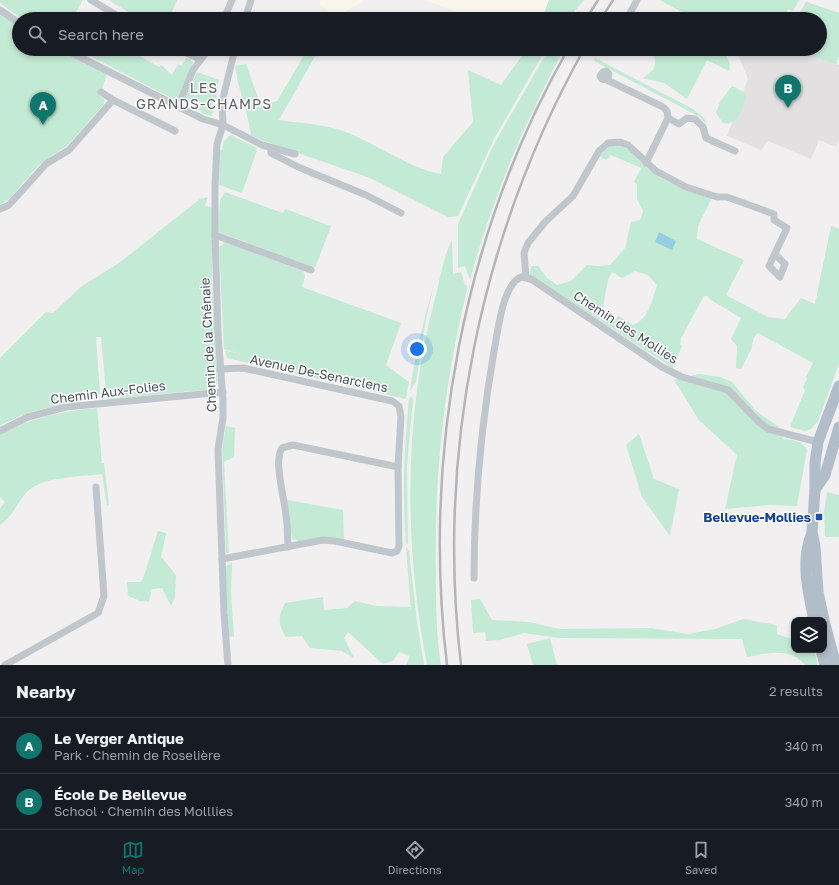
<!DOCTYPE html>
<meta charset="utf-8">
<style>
:root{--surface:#171b24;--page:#20242c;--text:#f1f3f6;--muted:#9ea1a6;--line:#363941;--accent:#0f766e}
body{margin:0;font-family:"Golos Text",sans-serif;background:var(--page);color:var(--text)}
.controls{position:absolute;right:12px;bottom:12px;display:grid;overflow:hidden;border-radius:8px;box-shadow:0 2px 6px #0003}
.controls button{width:36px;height:36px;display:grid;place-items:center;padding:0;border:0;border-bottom:1px solid var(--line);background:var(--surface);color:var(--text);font:20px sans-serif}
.you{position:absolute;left:417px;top:349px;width:14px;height:14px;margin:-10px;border:3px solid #fff;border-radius:50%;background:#1a73e8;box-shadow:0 0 0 6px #1a73e833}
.badge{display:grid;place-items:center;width:26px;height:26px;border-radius:50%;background:var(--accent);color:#fff;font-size:13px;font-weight:700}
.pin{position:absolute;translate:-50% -33px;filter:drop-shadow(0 1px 2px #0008)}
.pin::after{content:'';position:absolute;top:21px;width:14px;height:12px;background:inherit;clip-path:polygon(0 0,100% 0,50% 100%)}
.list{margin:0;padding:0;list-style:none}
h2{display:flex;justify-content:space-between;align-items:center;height:52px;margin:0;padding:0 16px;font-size:17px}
h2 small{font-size:13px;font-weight:400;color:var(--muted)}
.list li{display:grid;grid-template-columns:26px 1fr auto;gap:12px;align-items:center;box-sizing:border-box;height:56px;padding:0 16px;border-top:1px solid var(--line)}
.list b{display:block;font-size:15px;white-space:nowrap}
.list p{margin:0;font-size:13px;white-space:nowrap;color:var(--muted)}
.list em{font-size:13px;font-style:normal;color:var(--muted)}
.icon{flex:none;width:22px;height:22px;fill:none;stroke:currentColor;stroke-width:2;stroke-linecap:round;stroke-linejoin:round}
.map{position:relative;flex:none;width:839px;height:665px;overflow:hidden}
.search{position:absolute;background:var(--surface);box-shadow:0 2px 6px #0003;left:12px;right:12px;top:12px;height:44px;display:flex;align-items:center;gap:10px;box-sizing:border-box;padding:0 14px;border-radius:22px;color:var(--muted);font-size:15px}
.sheet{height:164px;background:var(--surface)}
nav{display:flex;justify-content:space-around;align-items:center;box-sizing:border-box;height:56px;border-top:1px solid var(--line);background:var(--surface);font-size:11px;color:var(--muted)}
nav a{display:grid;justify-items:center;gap:2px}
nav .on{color:var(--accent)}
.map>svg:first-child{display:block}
.commercial{fill:#faf6eb}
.education{fill:#e2e0e0}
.green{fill:#c3ead4;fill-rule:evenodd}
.water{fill:#95cee1}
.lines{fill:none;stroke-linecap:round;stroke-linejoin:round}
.street{stroke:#bfc6cc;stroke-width:7}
.primary{stroke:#b2bdca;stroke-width:11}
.rail{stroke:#b2b4b8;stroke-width:2.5}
.transit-dot{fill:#1a4fb4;stroke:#fff;stroke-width:1.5}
.labels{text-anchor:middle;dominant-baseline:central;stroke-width:3;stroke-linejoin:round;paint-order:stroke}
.street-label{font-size:13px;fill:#49515a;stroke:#fff}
.transit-label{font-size:13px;font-weight:bold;fill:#164399;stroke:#fff;text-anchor:end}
.neighbourhood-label{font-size:14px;letter-spacing:1px;fill:#5c5f63;stroke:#fff}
</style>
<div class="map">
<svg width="839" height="665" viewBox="0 0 839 665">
<rect width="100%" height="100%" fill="#f1efef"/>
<g class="commercial">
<polygon points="321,0 363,0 363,2 334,17 319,4"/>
<polygon points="424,0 549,0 542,19 477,19"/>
</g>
<polygon class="education" points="806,2 839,13 839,55 836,64 839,65 839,139 836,147 819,140 811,159 768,141 761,150 727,136 748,79 738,55 734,49 820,49 820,19 795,19"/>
<g class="green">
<polygon points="0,0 83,0 72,19 22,19 0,3"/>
<polygon points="109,0 177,0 169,19 139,19"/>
<polygon points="549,0 584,0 568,19 542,19"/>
<polygon points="660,0 799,0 793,11 788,9 782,19 706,19 680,11"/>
<polygon points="806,2 839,13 839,55 836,64 812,56 815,49 820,49 820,19 800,19"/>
<polygon points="0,14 19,27 19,49 56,49 107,75 99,96 104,99 104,104 68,145 39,165 10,198 0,205"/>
<polygon points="77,49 112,49 116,51 122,49 133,55 134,53 159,67 161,65 172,75 178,64 182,66 186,58 190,59 193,63 177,101"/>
<path d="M308,49H319L279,120C298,123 319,124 337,129C373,140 404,167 441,174L443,157L473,122L468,70L501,85L527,49H546L495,137L458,216L448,217L370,178L261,140L251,135C248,111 238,90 235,66L246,64L261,106L277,101Z"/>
<path d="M549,49H564C524,123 492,199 470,280L465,266L458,268V224L493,146Z"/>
<path d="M657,49H723L730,64L729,71L707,60L687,99L664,83L643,78C653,71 657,68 654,56Z"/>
<polygon points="595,58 693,109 703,117 708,126 700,117 594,61"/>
<polygon points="197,72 219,80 214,109 211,116 201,113 201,111 184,102"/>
<path d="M732,86L744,92L746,98C742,109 738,126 723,123L716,113L720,102Z"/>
<polygon points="230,135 255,147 257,150 242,193 219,185 220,150 222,150 224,141"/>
<path d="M619,145C633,150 640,163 652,172C670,185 691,192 712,198L698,226L697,239L744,260L726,295L768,317L785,319L801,298L815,304L831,226L839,229V364L818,421L811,429L805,431L790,427L805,390L803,387L807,379L806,377L813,363L758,333L754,337L751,350L741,369L736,368L737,346L731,339L741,318L711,300L707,296H704L681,338L680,345L682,346L673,368L530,275L531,266H538L547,278L557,285L571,281L587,265L598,266L610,265L625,248L631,222L640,220L643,211L637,199V184L634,182L641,168L611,155L606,160L599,156L610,146ZM635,271L648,275L657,285C652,300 649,319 633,325L619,316L616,319L602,312L608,280L612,272L622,278Z"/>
<polygon points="225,192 283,213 285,209 331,226 315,268 218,232 220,200"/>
<path d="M208,197L205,206L212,207V282L218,383L212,389L111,399L106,392L101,337H96L100,394L95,400C61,404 29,409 0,426V358L46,312L53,313L82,286L119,263L200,199Z"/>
<path d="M452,240L453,274L461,272L465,285L468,286C444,382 434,475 436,574C436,604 436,635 441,665H427C404,544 403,415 436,295C440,279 444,254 452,240Z"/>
<polygon points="225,242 303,271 305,276 302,287 401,323 386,365 409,382 406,399 227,358 225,351 237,353 224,349 219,247"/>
<path d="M435,280L426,319L416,382L410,391C415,353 425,317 435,280Z"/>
<path d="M699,374L720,377L732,382L756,411L779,427L783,439C793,440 803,441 807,450L797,506L769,505L725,509L737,455L699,420L674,380Z"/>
<path d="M411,396L413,399L407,466L408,543L406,545C402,496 404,448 409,399Z"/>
<path d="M97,408L102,463H104L109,505L107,506L102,474C81,477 42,476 27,492C16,503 16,513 0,525V508L5,502L0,497V435C30,418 62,411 97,408Z"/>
<polygon points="226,426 235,428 234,457 224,462 229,553 226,553 222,449"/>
<polygon points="639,434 654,479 679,489 670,536 642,497 626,445"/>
<polygon points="827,492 839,495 839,537 825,537 824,512"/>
<path d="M287,500L343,510L344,539L326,537L299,541L293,539C289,533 289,509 287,500Z"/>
<polygon points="158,531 166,533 161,557 176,575 175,597 171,606 162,588 152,589 149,602 140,601 128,596 127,582 141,582 144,576"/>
<path d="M406,547L409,551L417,622L424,665H406L410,656L399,652L393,661L383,664L348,632L344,638L354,658L342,651L310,648L302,636L286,637C278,625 278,616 285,603L323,597L324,610L347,608L355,601L376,606L410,607L411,610Z"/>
<polygon points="232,563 231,594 234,637 229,636 225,567"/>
<path d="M480,599L492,620L529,622L560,629L651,628L688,634L715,629L743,619L777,625V634L794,640V650H814L818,665H805C790,647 768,653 747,657L742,639L559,638L524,633L500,640L486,641L485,632L473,633L471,600Z"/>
<polygon points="550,638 557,665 533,665 527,644"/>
</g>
<polygon class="water" points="659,232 676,241 672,250 655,242"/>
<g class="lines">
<g class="street">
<polyline points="91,0 123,19"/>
<polyline points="0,10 19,23"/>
<polyline points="224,19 232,0"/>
<polyline points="245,19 251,0"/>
<polyline points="627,19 637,0"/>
<polyline points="64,49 203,119 223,125 262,145 295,154"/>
<polyline points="177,49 200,59"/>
<polyline points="607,80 609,74 606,71 603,72 600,76 602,79 607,80 663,107 667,111 668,118 646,163"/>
<polyline points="101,92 113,100"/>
<polyline points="178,107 193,70 209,49"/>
<polyline points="668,118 679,124 687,118 695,119 703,127 706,138 735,151"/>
<polyline points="271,148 271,153 298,167 366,195 401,213"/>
<polyline points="0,209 9,205 46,164 69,150 113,100 175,131"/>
<polyline points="215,235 311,270"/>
<polyline points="526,277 524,253 528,243 545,222 573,196 599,151 608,143 620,142 628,145 656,171 686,187 717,197 727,197 774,214 774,220 787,228 769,266 780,277 785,264 775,254"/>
<polyline points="220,369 243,368 392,401 399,406 401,417 398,467 399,546 397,551 392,553 335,541 323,540 222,559"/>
<polyline points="0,431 28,417 66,407 223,392"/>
<path d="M288,547C287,536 288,526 286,516C285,500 273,461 282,448L293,445L398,467"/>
<path d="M474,578C474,501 481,427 494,351C498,332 502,285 521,277L531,279L662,367L682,377L728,390L759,422L768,429L818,442"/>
<polyline points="5,665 98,613 104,596 96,487"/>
<polyline points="228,665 224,613 218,449 223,418 223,400 218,333 215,235 215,187 217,144 223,125 222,102 235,49"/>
</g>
<g class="primary">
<polyline points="815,490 825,475 839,427"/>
<path d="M812,533C800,560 808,592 814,620"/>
<polyline points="824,620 818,592 815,546 812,532 815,490 815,463 818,442 839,386"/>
<polyline points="824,621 836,665"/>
<polyline points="821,650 825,665"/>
</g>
<g class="rail">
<polyline points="586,19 598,0"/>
<polyline points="601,19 613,0"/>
<path d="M447,665C422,454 463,234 568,49"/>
<path d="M461,665C436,452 480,236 584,49"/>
</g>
</g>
<rect class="transit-dot" x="815" y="513" width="8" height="8" rx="2"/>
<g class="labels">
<g class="street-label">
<text transform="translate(626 327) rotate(33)">Chemin des Mollies</text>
<text transform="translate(208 345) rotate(-93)">Chemin de la Chênaie</text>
<text transform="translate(319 373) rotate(12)">Avenue De-Senarclens</text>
<text transform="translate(108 392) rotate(-7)">Chemin Aux-Folies</text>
</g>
<g class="transit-label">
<text x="811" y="517">Bellevue-Mollies</text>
</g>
<g class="neighbourhood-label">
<text x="204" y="87">LES<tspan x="204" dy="16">GRANDS-CHAMPS</tspan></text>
</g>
</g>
</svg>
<div class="controls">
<button><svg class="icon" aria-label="layers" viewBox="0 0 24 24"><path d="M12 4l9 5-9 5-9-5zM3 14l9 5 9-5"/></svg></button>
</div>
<div class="you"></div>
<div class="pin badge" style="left:43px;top:125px">A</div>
<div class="pin badge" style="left:788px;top:108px">B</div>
<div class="search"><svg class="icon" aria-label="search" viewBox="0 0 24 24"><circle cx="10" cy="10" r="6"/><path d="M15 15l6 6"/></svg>Search here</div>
</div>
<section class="sheet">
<h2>Nearby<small>2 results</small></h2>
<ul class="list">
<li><span class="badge">A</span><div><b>Le Verger Antique</b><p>Park · Chemin de Roselière</p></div><em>340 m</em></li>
<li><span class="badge">B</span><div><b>École De Bellevue</b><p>School · Chemin des Molllies</p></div><em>340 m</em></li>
</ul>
</section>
<nav>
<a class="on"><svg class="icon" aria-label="map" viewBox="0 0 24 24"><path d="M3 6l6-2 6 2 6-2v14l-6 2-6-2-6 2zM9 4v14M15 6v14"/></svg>Map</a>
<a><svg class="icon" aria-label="directions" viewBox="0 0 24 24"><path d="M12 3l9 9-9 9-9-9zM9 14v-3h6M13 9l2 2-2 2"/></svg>Directions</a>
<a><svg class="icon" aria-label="saved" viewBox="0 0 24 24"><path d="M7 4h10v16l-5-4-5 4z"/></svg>Saved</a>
</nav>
